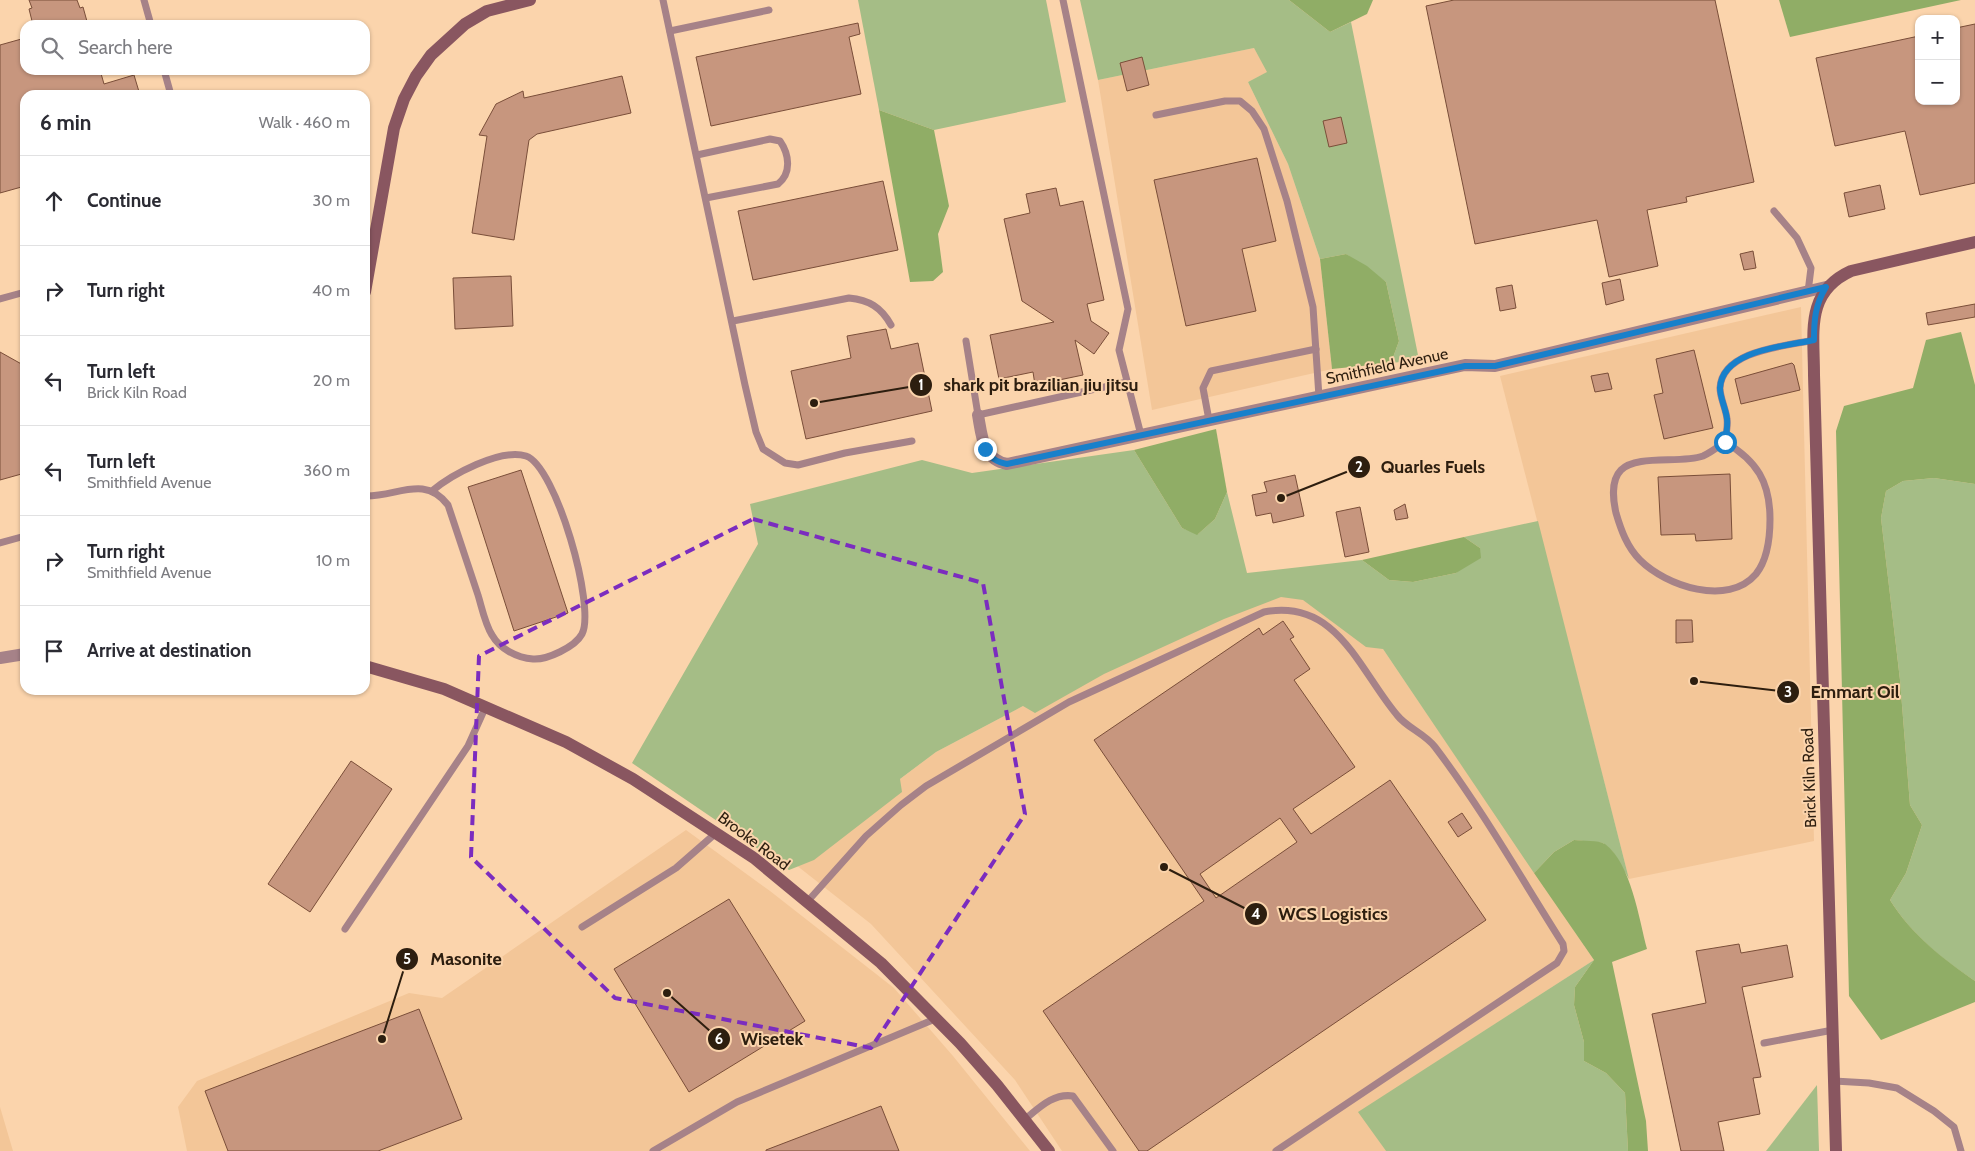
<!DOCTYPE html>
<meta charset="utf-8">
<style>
:root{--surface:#fff;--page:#f7f7f7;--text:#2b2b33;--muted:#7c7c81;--line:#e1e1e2}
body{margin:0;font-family:Cabin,sans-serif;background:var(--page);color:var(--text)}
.controls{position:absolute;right:15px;top:15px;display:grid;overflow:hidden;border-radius:10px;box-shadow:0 1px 4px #0004}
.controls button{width:45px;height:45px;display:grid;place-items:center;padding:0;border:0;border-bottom:1px solid var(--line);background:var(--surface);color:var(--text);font:25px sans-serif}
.stop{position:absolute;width:15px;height:15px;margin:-11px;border:4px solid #1880cb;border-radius:50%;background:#fff}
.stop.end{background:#1880cb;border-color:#fff;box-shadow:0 1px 5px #0008}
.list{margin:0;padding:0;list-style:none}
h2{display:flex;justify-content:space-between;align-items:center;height:65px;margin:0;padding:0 20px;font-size:21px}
h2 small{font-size:16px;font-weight:400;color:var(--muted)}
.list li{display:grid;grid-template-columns:32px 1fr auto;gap:15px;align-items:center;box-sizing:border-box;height:90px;padding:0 20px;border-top:1px solid var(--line)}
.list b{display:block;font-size:19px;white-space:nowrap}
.list p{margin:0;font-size:16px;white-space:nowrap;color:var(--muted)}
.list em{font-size:16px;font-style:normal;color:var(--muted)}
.icon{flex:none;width:28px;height:28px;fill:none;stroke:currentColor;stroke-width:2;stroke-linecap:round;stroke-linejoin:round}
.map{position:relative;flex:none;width:1975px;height:1151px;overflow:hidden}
.search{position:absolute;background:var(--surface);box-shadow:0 1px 4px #0004;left:20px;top:20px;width:350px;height:55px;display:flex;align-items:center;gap:12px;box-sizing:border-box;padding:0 18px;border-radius:15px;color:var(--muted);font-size:19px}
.panel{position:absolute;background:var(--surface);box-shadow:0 1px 4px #0004;left:20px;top:90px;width:350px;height:605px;border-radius:15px}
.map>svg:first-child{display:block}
.built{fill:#f3c698}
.green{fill:#a5bd86}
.forest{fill:#90ad66}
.building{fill:#c7967e;stroke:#7a4e39;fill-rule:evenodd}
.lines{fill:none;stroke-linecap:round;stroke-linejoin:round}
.lane{stroke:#a68288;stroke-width:7}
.street{stroke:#a68288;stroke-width:12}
.secondary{stroke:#895660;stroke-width:12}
.route{stroke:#1880cb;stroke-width:6}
.marked{fill:none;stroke:#7b2cbf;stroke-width:4;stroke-dasharray:10 6;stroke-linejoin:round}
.labels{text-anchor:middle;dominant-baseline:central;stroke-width:4;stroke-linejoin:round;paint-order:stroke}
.street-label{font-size:16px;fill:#2d1e0f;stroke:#fbd4ac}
.leader{fill:none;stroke:#2d1e0f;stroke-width:2}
.callout-dot{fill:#2d1e0f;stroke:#fbd4ac;stroke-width:2}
.mark-label{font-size:15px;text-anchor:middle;font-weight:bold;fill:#fff}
.callout-label{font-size:18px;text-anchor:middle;font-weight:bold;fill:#2d1e0f;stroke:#fbd4ac;stroke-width:4;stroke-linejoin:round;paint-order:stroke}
</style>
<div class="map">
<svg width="1975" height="1151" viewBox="0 0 1975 1151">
<rect width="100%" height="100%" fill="#fbd4ac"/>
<g class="built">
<polygon points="1254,48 1268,72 1248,82 1288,164 1320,259 1332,369 1152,410 1098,80"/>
<polygon points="1801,307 1814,841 1629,879 1500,376"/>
<polygon points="1289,581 1383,649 1594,960 1359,1112 1386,1151 1062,1151 1015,1080 871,924 791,861 936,752 1167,630"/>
<polygon points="686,830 770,891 894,988 953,1056 1030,1151 187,1151 178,1107 197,1081 409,993 442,998"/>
<polygon points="0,1107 13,1151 0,1151"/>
</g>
<g class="green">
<polygon points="858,0 1046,0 1066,102 934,130 879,110"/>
<polygon points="1080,0 1289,0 1330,32 1351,22 1419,360 1391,363 1399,341 1386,282 1346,254 1320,259 1288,164 1248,82 1267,72 1254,48 1098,80"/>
<polygon points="1134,450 1182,528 1198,534 1215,519 1227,492 1247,573 1362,560 1389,580 1413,582 1456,573 1480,548 1464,537 1538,521 1629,879 1613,852 1603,843 1574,840 1554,852 1534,873 1383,649 1366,647 1303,600 1281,597 1224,619 1104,674 1035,713 1023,706 936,752 900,779 902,792 814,860 789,870 632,763 758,544 750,504 922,460 972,473"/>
<path d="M1934,478L1975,484V981C1942,959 1911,934 1890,900L1906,873L1922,825L1910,805L1900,680L1881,518L1886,491L1903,481Z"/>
<polygon points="1594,960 1575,987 1574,1005 1584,1042 1584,1061 1606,1073 1625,1093 1628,1151 1386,1151 1358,1112"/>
<polygon points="1817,1085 1819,1151 1766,1151"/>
</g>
<g class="forest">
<polygon points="1289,0 1373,0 1367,14 1330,32"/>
<polygon points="1779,0 1961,0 1790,37"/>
<polygon points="879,110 934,130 949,206 938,234 943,272 933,281 910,282"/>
<polygon points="1346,254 1367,266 1386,282 1399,341 1391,363 1332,369 1320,259"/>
<path d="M1961,332L1975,385V484L1934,478L1903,481L1886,491L1881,518L1900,680L1910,805L1922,825L1906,873L1890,900C1911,934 1943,959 1975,981V1002L1881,1040L1849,996L1836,431L1844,406L1913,388L1926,340Z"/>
<polygon points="1216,429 1227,492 1215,519 1197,535 1182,528 1134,450"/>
<polygon points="1464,537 1480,548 1481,558 1456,573 1413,582 1389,580 1362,560"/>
<path d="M1574,840C1583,841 1598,840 1605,844C1631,863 1639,919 1647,949L1612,962L1646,1121L1648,1151H1628L1625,1093L1606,1073L1584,1061V1042L1574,1005L1575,987L1594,960L1534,873L1554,852Z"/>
</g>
<g class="building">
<polygon points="29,0 77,0 80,8 83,7 88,25 33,25 29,9 32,8"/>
<polygon points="1454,0 1715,0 1754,182 1686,197 1687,202 1647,210 1658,266 1609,277 1597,220 1475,244 1426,6"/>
<polygon points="858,23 860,34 849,37 861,94 711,126 696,57"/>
<polygon points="1975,24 1975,183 1920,195 1905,131 1835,146 1816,58 1919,36 1919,101 1956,101 1956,28"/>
<polygon points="25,38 25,70 100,70 104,84 134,75 140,95 25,95 25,186 0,193 0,45"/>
<polygon points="1142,57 1149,85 1127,91 1120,63"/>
<polygon points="622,76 631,113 537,134 529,140 514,240 472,233 487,136 479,135 496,104 523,91 524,98"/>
<polygon points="1341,117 1347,143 1329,147 1323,121"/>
<polygon points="1257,158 1276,241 1242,249 1256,311 1186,326 1154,180"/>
<polygon points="883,181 898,250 753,280 738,211"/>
<polygon points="1880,185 1885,209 1849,217 1844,193"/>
<polygon points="1056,188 1060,206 1083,201 1104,300 1087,304 1091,321 1109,333 1094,354 1075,340 1083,375 1035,385 1033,372 999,379 990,335 1054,322 1022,301 1004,219 1030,213 1026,194"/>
<polygon points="1753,251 1756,268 1744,270 1740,254"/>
<polygon points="511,276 513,326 455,329 453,278"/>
<polygon points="1620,279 1624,300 1606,305 1602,283"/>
<polygon points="1512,285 1516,308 1500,311 1496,288"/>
<polygon points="1975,304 1975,317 1928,325 1926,313"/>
<polygon points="886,329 891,349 918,343 932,411 806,439 791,371 851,358 847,336"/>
<polygon points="1694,350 1713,428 1664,439 1654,395 1663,393 1656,359"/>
<polygon points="0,352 25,366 25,455 23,460 25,473 0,480"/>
<polygon points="1792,363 1794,365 1800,390 1741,404 1735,379"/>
<polygon points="1608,373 1612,389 1595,392 1591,376"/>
<polygon points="521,470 568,613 514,631 468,487"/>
<polygon points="1730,474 1732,539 1696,541 1695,534 1661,535 1658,477"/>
<polygon points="1295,475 1304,516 1273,523 1271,513 1256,516 1252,495 1267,492 1264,482"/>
<polygon points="1405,504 1408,518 1396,520 1394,510"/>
<polygon points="1360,507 1369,552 1345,557 1336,512"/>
<polygon points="1676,620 1692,620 1693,642 1676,643"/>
<path d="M1283,621L1294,637L1290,639L1310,669L1294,680L1355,767L1293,809L1311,834L1390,780L1486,920L1147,1151H1139L1043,1011L1204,901L1094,740L1259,628L1263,635ZM1280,818L1297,842L1216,898L1200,874Z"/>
<polygon points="351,761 392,789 310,912 268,884"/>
<polygon points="1462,813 1472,828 1458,837 1448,822"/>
<polygon points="729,899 805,1021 689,1092 614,969"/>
<polygon points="1739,944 1741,953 1787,945 1793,977 1742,987 1761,1077 1753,1078 1760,1114 1718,1122 1724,1151 1681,1151 1652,1014 1706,1003 1696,951"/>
<polygon points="419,1009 462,1119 378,1151 228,1151 205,1091"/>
<polygon points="881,1106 899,1151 766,1151 766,1150"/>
</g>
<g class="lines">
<g class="lane">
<polyline points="144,0 151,25"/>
<polyline points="663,0 745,385 756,432 763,449 785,463 798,465 845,453 912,441"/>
<polyline points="1063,0 1128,309 1119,350 1141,435"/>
<polyline points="670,31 769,10"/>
<polyline points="164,70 171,95"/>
<polyline points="1156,115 1225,101 1240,101 1252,111 1264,129 1287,201 1313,307 1319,397"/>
<path d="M697,155L770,139L780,141C789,154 792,173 778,184L706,198"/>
<polyline points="1774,211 1797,238 1811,268 1808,292"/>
<polyline points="0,299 25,292"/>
<path d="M733,321L849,298C869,300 881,307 891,325"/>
<polyline points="966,341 978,415 1127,382"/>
<polyline points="1209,420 1203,388 1211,371 1316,349"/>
<path d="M1725,442C1757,461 1770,482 1770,519C1770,538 1768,559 1756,574C1728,607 1666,586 1640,560C1627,547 1621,530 1616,513C1613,500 1611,480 1621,470C1637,454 1681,464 1703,456C1710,453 1718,447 1725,442C1726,435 1728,426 1727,419C1726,409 1720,398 1720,388C1722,350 1786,346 1814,340"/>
<path d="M365,496C397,497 424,474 448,505C458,535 468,565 478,595C482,608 485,624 492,635C500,649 517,658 533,659C547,660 575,647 582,634C596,607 556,466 526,456C500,448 451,475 432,491"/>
<polyline points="0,543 25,536"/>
<path d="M807,902L866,836L901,805L926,786L1069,702L1264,612C1337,598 1359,670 1397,715C1407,728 1424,733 1435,747C1482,809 1521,878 1563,944L1564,951L1557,963L1276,1151"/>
<polyline points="582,927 676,868 716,833"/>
<polyline points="345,929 468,746 486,706"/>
<polyline points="1764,1043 1833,1030"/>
<polyline points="1834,1081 1869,1083 1897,1088 1934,1111 1954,1127 1961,1151"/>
<path d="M1024,1120C1039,1108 1053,1093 1073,1096L1113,1151"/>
<polyline points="653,1151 737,1102 935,1019"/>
</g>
<g class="street">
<path d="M978,415C982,436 982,459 1007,464L1465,365L1495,366L1826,287"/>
<polyline points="0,658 25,654"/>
</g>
<g class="secondary">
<polyline points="365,292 394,128 404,99 416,76 431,55 465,24 487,11 530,0"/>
<polyline points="365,666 444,689 566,742 633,779 754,858 881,963 960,1043 997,1085 1049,1151"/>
<path d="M1836,1151L1814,375C1814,332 1805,292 1851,271L1975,242"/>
</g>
</g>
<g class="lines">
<path class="route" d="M985,449C991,458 996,462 1007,464L1465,366H1495L1826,287C1815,305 1814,320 1814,340C1786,346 1722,350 1720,388C1720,398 1726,409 1727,419C1728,426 1726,435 1725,442"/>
</g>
<path class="marked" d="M753,519L983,583L1025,814L871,1048L615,998L471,857L479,656Z"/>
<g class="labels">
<g class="street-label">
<text transform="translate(1387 366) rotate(-12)">Smithfield Avenue</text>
<text transform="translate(1809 778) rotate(-92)">Brick Kiln Road</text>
<text transform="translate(754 841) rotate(37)">Brooke Road</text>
</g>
</g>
<path class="leader" d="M814 403L921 385M1281 498L1359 467M1694 681L1788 692M1164 867L1256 914M382 1039L407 959M667 993L719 1039"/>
<g class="callout-dot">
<circle cx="814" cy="403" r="5"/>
<circle cx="1281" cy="498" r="5"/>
<circle cx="1694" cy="681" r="5"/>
<circle cx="1164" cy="867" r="5"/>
<circle cx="382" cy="1039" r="5"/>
<circle cx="667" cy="993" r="5"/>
<circle cx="921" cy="385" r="12"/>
<circle cx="1359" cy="467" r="12"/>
<circle cx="1788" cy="692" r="12"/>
<circle cx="1256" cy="914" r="12"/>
<circle cx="407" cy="959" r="12"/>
<circle cx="719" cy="1039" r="12"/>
</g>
<g class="mark-label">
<text x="921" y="390">1</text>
<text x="1359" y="472">2</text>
<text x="1788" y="697">3</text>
<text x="1256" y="919">4</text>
<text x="407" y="964">5</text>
<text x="719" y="1044">6</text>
</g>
<g class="callout-label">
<text x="1041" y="391">shark pit brazilian jiu jitsu</text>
<text x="1433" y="473">Quarles Fuels</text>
<text x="1855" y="698">Emmart Oil</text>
<text x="1333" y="920">WCS Logistics</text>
<text x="466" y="965">Masonite</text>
<text x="772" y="1045">Wisetek</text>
</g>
</svg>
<div class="controls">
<button>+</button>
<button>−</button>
</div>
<div class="stop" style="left:1725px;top:442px"></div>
<div class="stop end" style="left:985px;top:449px"></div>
<div class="search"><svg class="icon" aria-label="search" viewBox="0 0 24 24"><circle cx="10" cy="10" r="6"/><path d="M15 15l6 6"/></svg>Search here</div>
<section class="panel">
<h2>6 min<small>Walk · 460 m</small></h2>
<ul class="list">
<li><svg class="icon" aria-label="ahead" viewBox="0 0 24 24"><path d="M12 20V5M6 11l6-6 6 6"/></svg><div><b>Continue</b></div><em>30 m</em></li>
<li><svg class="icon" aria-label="right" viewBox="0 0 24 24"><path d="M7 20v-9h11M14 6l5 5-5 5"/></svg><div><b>Turn right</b></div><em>40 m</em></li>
<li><svg class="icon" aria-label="left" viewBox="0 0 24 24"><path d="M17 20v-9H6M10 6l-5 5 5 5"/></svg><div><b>Turn left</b><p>Brick Kiln Road</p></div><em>20 m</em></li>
<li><svg class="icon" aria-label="left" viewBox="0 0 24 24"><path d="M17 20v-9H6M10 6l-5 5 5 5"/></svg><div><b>Turn left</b><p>Smithfield Avenue</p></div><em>360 m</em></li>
<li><svg class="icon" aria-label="right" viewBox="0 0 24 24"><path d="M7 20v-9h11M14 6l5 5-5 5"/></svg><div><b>Turn right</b><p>Smithfield Avenue</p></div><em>10 m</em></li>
<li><svg class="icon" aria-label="arrive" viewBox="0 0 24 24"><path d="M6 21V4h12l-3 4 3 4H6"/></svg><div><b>Arrive at destination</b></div></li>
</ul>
</section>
</div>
